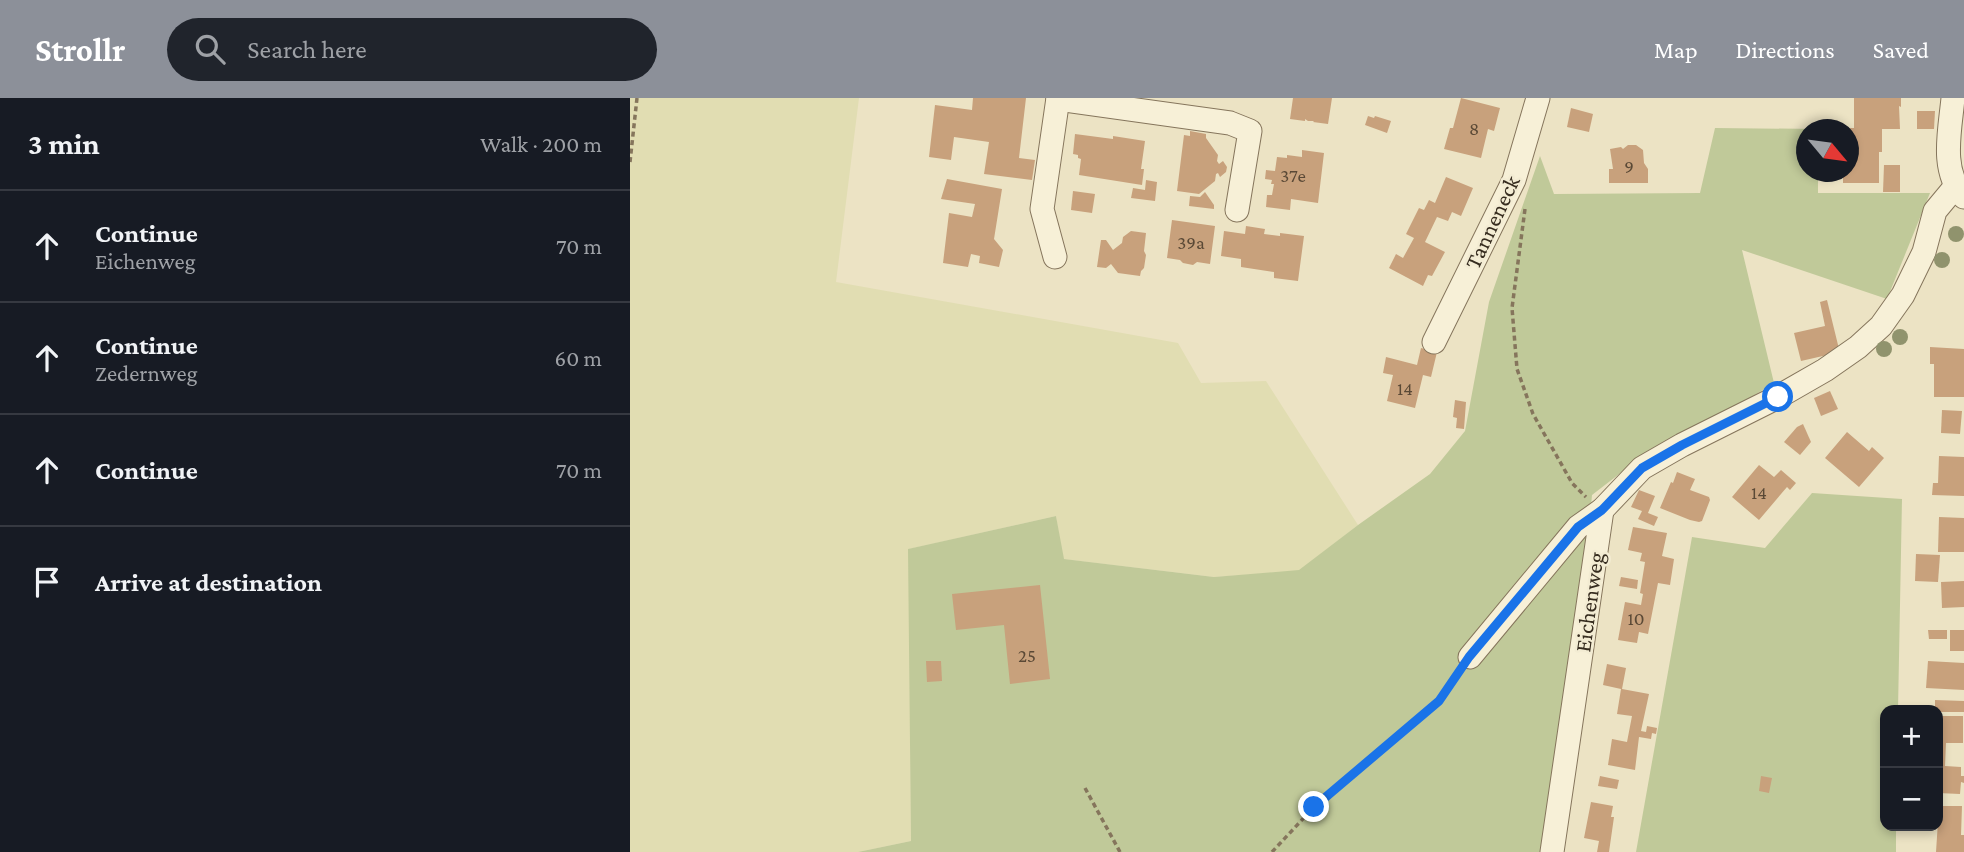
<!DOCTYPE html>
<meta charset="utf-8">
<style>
:root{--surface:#171b24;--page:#20242c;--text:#f1f3f6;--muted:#9ea1a6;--line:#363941;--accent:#8c9099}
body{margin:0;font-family:"Crimson Pro",serif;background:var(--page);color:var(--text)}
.controls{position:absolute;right:21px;bottom:21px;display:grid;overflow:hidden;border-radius:14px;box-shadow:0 4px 10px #0003}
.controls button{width:63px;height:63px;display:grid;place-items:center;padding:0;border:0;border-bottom:2px solid var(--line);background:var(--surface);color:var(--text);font:35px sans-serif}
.compass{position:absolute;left:1166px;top:21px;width:63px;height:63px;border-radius:50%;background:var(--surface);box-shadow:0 4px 10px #0003;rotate:119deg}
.stop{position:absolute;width:21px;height:21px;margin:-16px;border:5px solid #1a73e8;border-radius:50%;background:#fff}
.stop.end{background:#1a73e8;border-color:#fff;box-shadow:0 2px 7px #0008}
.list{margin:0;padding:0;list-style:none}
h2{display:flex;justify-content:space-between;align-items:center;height:91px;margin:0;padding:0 28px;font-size:30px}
h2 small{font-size:23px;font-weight:400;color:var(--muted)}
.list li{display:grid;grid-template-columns:46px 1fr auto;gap:21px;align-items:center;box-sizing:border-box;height:112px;padding:0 28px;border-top:2px solid var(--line)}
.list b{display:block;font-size:26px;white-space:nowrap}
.list p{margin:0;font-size:23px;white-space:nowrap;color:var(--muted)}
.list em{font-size:23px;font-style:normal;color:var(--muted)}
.icon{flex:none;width:38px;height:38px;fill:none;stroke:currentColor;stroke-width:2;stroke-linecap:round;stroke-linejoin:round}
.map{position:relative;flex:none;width:1334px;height:754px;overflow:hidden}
header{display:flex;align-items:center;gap:42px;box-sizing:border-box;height:98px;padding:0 35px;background:var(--accent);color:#fff}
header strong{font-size:33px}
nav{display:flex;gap:38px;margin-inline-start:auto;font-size:24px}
.search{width:490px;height:63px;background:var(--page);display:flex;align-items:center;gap:18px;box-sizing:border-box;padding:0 24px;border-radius:38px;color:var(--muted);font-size:26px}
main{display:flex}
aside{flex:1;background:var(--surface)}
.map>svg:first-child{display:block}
.farmland{fill:#e1ddb2}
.green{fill:#c0c999}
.building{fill:#c8a17c}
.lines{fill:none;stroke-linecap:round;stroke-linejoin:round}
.minor-casing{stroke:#85755c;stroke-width:25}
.path{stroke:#85755c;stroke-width:3.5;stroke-dasharray:5 3.5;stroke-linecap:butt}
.minor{stroke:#f7f0d7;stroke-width:23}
.tree{fill:#90936d}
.route{stroke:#1a73e8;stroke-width:9}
.labels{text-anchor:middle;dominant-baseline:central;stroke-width:5;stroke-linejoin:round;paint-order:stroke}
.number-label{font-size:19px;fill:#5a4936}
.street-label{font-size:23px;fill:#362c1f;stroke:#f3ecd3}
</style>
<header>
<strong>Strollr</strong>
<div class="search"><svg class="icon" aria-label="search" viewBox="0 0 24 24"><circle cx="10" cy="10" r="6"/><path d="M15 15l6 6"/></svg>Search here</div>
<nav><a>Map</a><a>Directions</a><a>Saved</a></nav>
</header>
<main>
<aside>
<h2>3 min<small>Walk · 200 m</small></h2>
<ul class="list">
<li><svg class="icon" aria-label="ahead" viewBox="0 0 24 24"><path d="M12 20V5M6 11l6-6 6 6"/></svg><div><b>Continue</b><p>Eichenweg</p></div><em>70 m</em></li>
<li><svg class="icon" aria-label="ahead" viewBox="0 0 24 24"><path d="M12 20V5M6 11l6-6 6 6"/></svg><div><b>Continue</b><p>Zedernweg</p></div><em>60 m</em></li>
<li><svg class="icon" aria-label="ahead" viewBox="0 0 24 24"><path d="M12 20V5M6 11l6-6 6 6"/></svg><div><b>Continue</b></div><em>70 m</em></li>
<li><svg class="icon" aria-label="arrive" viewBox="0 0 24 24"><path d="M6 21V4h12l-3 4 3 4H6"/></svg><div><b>Arrive at destination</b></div></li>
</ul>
</aside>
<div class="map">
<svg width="1334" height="754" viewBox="0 0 1334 754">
<rect width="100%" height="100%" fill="#ece3c4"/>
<polygon class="farmland" points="0,0 229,0 206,184 548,245 571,285 636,283 728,427 669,473 584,479 433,461 426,418 279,451 281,743 228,754 0,754"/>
<g class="green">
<polygon points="1085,30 1188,31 1176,32 1176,74 1188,74 1188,95 1300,95 1257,201 1112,152 1144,285 1050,343 1006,363 962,397 950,531 919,754 228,754 281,743 278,451 426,418 434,461 584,479 669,472 728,427 800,376 835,333 859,204 910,58 924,96 1070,95"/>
<polygon points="1182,395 1272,401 1268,612 1255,612 1255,728 1266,728 1266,754 1006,754 1062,439 1135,450"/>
</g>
<g class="building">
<polygon points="343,0 396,0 389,60 405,62 402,82 354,76 359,44 324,39 321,62 299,59 305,7 342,12"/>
<polygon points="663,0 702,0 698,26 683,24 684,23 678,23 675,21 675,23 660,21"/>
<polygon points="831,0 870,10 864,33 858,31 851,60 814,51 820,30 823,30"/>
<polygon points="1224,0 1271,0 1271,9 1269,8 1270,31 1252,31 1252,54 1249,54 1249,85 1213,85 1213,74 1219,74 1219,30 1224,30"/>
<polygon points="941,10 963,16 959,34 937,29"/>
<polygon points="1287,13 1305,13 1304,31 1287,31"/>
<polygon points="738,18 744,20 745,18 761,23 757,35 735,27"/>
<polygon points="560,33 576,36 576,40 588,57 587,63 589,66 593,63 597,69 596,74 590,79 588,75 586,76 585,83 569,96 547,93 554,37 560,38"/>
<polygon points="445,36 483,41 483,38 515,43 511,71 514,71 512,87 449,77 451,61 448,60 448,57 443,56"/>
<polygon points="998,47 1006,47 1013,52 1014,65 1018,71 1018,85 979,85 979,71 983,71 980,51 991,49 993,51"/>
<polygon points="672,52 694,55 688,105 661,101 660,112 636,109 637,97 642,97 644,86 641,86 642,82 635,81 636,72 645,73 647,59 657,60 657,57 672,59"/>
<polygon points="1254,67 1270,67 1270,94 1253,94"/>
<polygon points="816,79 843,90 831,118 822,114 818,123 807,119 795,144 815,154 802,178 798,177 793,188 759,170 766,156 773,160 784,140 776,136 789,110 794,112 799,102 805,105"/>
<polygon points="317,81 372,91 364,141 373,152 369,169 349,165 350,158 341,156 338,169 313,165 319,115 342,119 345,106 311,101"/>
<polygon points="516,82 527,84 525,103 501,100 503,90 515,92"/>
<polygon points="443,93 465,96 462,115 441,112"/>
<polygon points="575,94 584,107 584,111 559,108 560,98 570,99"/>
<polygon points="542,122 585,128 580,166 567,164 563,167 553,165 550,162 537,160"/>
<polygon points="616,128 635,131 634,136 650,138 650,135 674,138 668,183 644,180 644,174 611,169 611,161 591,158 594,133 615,136"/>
<polygon points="501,133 516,135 514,153 516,157 514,170 511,173 510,178 488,175 481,166 476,170 467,169 471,142 476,142 483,152 492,145 493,139"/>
<polygon points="1197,202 1209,251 1206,255 1171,263 1164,235 1195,228 1190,204"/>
<polygon points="1300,249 1334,251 1334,299 1304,299 1304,266 1300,266"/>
<polygon points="791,250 807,254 801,279 793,277 785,310 757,303 763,277 753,275 756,259 787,267"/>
<polygon points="1200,293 1208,311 1191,318 1184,300"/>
<polygon points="825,302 836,304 834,331 826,330 827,320 823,319"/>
<polygon points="1312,312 1332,313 1330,336 1311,335"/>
<polygon points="1173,326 1181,344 1170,357 1154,344 1167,329"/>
<polygon points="1217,334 1239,353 1242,349 1254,360 1229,389 1195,360"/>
<polygon points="1309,358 1334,359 1334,398 1302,397 1303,385 1308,385"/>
<polygon points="1129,367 1144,379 1151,372 1166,385 1160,392 1157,389 1129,422 1102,399"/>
<polygon points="1047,374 1065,381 1060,392 1079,399 1080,402 1072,423 1069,424 1060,422 1030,410 1041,384 1043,385"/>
<polygon points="1009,392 1025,398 1018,415 1028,419 1024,428 1008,421 1012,413 1001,409"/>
<polygon points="1309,419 1334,420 1334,454 1308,454"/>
<polygon points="1003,429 1037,435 1032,458 1044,461 1040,487 1028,485 1018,536 1009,534 1007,545 988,542 995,504 1011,507 1013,496 1010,495 1015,464 1010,463 1012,455 998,452"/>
<polygon points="1286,456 1310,457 1308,484 1285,483"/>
<polygon points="991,479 1008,482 1007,491 989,488"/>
<polygon points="1334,483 1334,509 1312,510 1311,484"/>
<polygon points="410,487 420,581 380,586 374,527 326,532 322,496"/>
<polygon points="1298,532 1317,532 1317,541 1299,541"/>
<rect x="1320" y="532" width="14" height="21"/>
<polygon points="296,563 311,563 312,583 297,584"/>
<polygon points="1298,563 1334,565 1334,592 1296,590"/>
<polygon points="977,566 996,570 992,591 1019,596 1011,633 1016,634 1017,628 1027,630 1026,636 1022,635 1021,641 1009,639 1005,672 978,667 982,641 997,644 1002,618 987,616 991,591 973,587"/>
<polygon points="1305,602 1334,603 1334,614 1308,614 1305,612"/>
<polygon points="1308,618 1333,618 1333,645 1316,645 1315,668 1331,669 1331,678 1334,678 1334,685 1331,684 1330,696 1308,695"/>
<polygon points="970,678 989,682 987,691 968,688"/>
<polygon points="1131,678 1142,680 1139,695 1129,693"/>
<polygon points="961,704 983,708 981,719 984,719 979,754 967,754 969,743 954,740"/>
<polygon points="1309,708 1332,708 1331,737 1334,737 1334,754 1306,754"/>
</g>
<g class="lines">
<defs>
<g id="minor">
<path d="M1323,0C1320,33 1310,72 1334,99"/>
<polyline points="428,1 600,25 620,33 607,112"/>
<polyline points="425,159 412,111 428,0"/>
<polyline points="804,244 884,82 908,0"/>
<polyline points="840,559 948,429 972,412 1012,370 1052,347 1148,299 1195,272 1228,249 1251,228 1273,197 1294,154 1305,113 1325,89"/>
<polyline points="922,754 972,412"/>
</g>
</defs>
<use href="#minor" class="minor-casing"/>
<g class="path">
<polyline points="0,64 7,0"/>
<polyline points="895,111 882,210 887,271 903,316 942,385 956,399"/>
<polyline points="455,690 490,754"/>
<polyline points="642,754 684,709 809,603 828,575"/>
</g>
<use href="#minor" class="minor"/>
</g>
<g class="tree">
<circle cx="1326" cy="136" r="8"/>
<circle cx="1312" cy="162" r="8"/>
<circle cx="1270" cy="239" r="8"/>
<circle cx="1254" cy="251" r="8"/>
</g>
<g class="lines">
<polyline class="route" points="684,709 809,603 839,559 948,429 972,412 1012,370 1052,347 1148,299"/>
</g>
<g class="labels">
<g class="number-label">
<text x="844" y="30">8</text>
<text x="999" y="68">9</text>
<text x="663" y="77">37e</text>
<text x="561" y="144">39a</text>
<text x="775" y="290">14</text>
<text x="1129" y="394">14</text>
<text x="1006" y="520">10</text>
<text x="397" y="557">25</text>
</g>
<g class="street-label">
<text transform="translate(862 124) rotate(-65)">Tanneneck</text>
<text transform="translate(959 504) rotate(-82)">Eichenweg</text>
</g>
</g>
</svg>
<div class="controls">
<button>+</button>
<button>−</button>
</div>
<svg class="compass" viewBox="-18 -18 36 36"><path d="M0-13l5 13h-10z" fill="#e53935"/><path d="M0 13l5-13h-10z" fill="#9ea1a6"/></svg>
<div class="stop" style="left:1148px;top:299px"></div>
<div class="stop end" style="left:684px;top:709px"></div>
</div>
</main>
